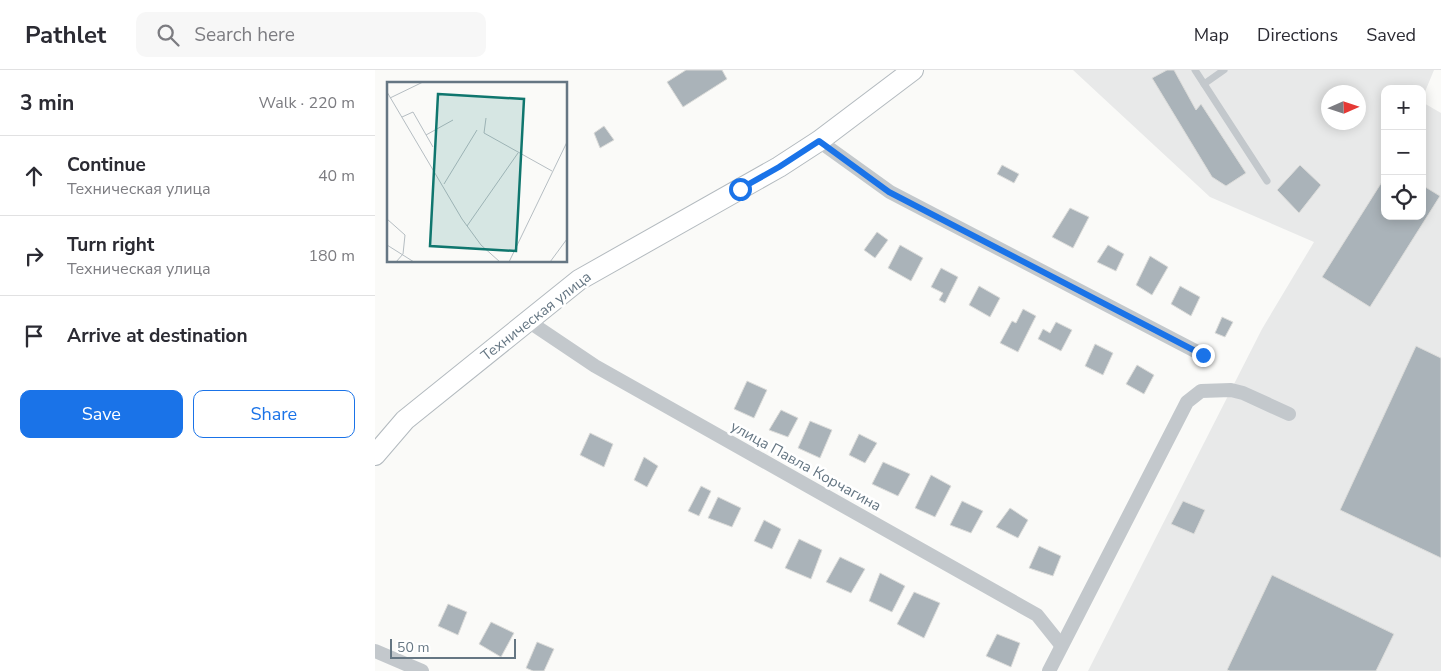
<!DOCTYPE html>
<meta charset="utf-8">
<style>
:root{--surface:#fff;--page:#f7f7f7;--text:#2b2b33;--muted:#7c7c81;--line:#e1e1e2;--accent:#1a73e8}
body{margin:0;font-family:"Nunito Sans",sans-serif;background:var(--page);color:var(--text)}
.controls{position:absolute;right:15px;top:15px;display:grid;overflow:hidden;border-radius:10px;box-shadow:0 2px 12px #0003}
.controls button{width:45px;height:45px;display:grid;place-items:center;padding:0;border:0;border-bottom:1px solid var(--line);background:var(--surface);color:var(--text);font:25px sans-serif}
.compass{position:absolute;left:946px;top:15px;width:45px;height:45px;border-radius:50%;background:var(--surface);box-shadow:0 2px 12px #0003;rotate:87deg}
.scale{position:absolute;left:15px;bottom:12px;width:126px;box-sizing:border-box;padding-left:5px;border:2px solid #657683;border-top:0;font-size:14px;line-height:18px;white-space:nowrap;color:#657683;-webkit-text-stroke:4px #fff;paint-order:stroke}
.stop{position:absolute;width:15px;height:15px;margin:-11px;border:4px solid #1a73e8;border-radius:50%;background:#fff}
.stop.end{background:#1a73e8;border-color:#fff;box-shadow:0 1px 5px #0008}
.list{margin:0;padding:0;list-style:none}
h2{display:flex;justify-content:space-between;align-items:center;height:65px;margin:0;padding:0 20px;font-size:21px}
h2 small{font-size:16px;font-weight:400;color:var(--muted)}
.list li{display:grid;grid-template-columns:32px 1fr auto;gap:15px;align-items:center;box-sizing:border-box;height:80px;padding:0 20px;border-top:1px solid var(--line)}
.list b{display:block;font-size:19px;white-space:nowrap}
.list p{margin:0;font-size:16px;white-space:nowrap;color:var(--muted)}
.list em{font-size:16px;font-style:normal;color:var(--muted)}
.actions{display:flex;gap:10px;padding:15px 20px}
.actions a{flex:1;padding:11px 0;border:1px solid var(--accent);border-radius:10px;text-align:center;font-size:18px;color:var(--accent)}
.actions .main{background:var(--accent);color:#fff}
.icon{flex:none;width:28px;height:28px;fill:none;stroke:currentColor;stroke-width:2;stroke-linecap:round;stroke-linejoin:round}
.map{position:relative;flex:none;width:1066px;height:601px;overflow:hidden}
header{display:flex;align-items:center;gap:30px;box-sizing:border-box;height:70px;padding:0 25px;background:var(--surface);border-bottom:1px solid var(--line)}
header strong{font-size:24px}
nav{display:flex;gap:28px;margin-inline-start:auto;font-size:18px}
.search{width:350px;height:45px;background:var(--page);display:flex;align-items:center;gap:12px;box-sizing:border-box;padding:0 18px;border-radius:10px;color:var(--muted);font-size:19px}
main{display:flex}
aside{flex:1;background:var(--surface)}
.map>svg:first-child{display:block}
.built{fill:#e8e9e9;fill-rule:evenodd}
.building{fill:#aab3b9;stroke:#dcdcda}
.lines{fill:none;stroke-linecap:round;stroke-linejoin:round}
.secondary-casing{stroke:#b3babf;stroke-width:22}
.service{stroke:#c3c8cc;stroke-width:7}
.minor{stroke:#c3c8cc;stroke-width:14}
.secondary{stroke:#fff;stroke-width:20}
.route{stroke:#1a73e8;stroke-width:6}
.labels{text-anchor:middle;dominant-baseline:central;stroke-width:5;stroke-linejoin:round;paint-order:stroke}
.street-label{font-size:15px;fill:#657683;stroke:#fff}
.inset-road{fill:none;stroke:#b5bdc2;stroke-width:1}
.view{fill:#0f766e;fill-opacity:0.15;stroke:#0f766e;stroke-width:2.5}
.inset-edge{fill:none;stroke:#657683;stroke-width:2.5}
</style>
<header>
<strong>Pathlet</strong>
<div class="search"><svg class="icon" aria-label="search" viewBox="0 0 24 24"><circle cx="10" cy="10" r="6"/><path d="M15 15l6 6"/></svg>Search here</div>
<nav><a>Map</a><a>Directions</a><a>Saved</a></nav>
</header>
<main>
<aside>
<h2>3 min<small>Walk · 220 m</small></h2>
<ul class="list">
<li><svg class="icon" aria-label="ahead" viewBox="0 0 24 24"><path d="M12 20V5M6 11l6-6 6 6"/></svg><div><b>Continue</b><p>Техническая улица</p></div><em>40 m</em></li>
<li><svg class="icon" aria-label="right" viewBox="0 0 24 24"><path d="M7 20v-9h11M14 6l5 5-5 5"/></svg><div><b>Turn right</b><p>Техническая улица</p></div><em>180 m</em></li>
<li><svg class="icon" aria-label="arrive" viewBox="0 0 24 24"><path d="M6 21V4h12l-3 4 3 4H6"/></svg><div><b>Arrive at destination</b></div></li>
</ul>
<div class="actions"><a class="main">Save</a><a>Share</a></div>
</aside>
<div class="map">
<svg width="1066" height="601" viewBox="0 0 1066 601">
<rect width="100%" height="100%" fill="#fafaf8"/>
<path class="built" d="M698,0H1059L1047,29V19H1010V146H1047V32L1066,43V601H713L887,259L939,172L835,127ZM954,22H984V52H954Z"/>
<g class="building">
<polygon points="311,0 347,0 352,9 308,37 292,12"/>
<polygon points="792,0 799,0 821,40 826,34 871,103 851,116 837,107 777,8"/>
<polygon points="229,56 239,70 225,78 219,63"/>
<polygon points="627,95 644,104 639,113 622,104"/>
<polygon points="925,95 946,115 924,143 902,120"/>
<polygon points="1010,107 1010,146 1047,146 1047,115 1065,126 995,237 947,207"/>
<polygon points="695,138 714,147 698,178 677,167"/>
<polygon points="502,162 513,170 500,188 489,180"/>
<polygon points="525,175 548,188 536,211 513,198"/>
<polygon points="733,175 749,184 741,201 722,192"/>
<polygon points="775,186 793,197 777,225 761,215"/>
<polygon points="566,198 583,207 570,233 564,230 568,223 556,217"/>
<polygon points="604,216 625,228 615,247 594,235"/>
<polygon points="805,216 825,227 816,246 796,234"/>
<polygon points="648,239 661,246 643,282 625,273 637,251 641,253"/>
<polygon points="847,247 858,252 850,267 840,263"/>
<polygon points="681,252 697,260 686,281 663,269 668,259 675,263"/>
<polygon points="720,274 738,283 728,305 710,296"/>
<polygon points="1041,276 1066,288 1066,488 965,440"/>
<polygon points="762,295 779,305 769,324 751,314"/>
<polygon points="372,311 392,320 379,348 359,339"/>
<polygon points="406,340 423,348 413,367 394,360"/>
<polygon points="435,351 457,360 445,388 423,378"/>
<polygon points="215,363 238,374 229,397 205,385"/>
<polygon points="484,364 502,373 490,393 474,385"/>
<polygon points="269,387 283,396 272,417 259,410"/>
<polygon points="508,392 535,404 523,426 497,414"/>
<polygon points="556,405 576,416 560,447 540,438"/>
<polygon points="326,416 336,421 324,446 313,441"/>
<polygon points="343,427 366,438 357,457 333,448"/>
<polygon points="587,431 608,441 596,463 575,455"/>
<polygon points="808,431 830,440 819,464 796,454"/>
<polygon points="635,438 653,450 643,468 621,457"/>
<polygon points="389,450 406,459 397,479 379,471"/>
<polygon points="424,469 447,480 436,509 410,498"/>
<polygon points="664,476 686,486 678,506 654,498"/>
<polygon points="465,487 490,499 476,523 451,512"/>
<polygon points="505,503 530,516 517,542 494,531"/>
<polygon points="897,505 1019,564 1001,601 855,601 852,600"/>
<polygon points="539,522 565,533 549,568 522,554"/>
<polygon points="73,534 92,542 83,565 63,556"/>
<polygon points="116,552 139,563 126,587 104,574"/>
<polygon points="622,564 645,573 636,597 611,586"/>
<polygon points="162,572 179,579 169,601 158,601 151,598"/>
</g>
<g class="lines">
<defs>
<polyline id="secondary" points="0,385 30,350 204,210 404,97 444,71 538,0"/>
</defs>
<use href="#secondary" class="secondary-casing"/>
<g class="service">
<polyline points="820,0 892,111"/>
<polyline points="829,14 849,0"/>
</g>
<g class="minor">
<polyline points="444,71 515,122 828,285"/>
<polyline points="153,251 220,296 662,545 686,575"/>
<polyline points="0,581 47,601"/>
<polyline points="674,601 812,332 826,321 856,320 868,323 914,344"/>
</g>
<use href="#secondary" class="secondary"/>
</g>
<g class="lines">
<polyline class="route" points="365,119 404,97 444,71 514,122 828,285"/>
</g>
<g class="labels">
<g class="street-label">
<text transform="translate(161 246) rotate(-38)">Техническая улица</text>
<text transform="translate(431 396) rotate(29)">улица Павла Корчагина</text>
</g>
</g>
<g transform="translate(12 12)">
<rect width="180" height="180" fill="#fafaf8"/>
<path class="inset-road" d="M0,10L75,137L94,163L113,180M3,16L36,0M15,35L26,30L46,65M99,36L97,51L165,89M39,53L66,38M57,102L90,48M0,137L18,153L16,172L9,180M80,144L131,71M0,163L27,180M122,180L180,60M146,180H169M163,180L180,157"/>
<path class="view" d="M51,12L137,17L129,169L43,164Z"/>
<rect width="180" height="180" class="inset-edge"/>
</g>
</svg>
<div class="controls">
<button>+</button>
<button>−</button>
<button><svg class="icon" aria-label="locate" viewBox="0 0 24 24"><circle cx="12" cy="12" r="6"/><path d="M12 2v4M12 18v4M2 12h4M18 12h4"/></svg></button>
</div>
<svg class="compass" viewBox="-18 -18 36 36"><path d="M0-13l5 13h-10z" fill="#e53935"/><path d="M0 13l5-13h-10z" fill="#7c7c81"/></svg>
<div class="scale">50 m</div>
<div class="stop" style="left:365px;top:119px"></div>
<div class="stop end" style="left:828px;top:285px"></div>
</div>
</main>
